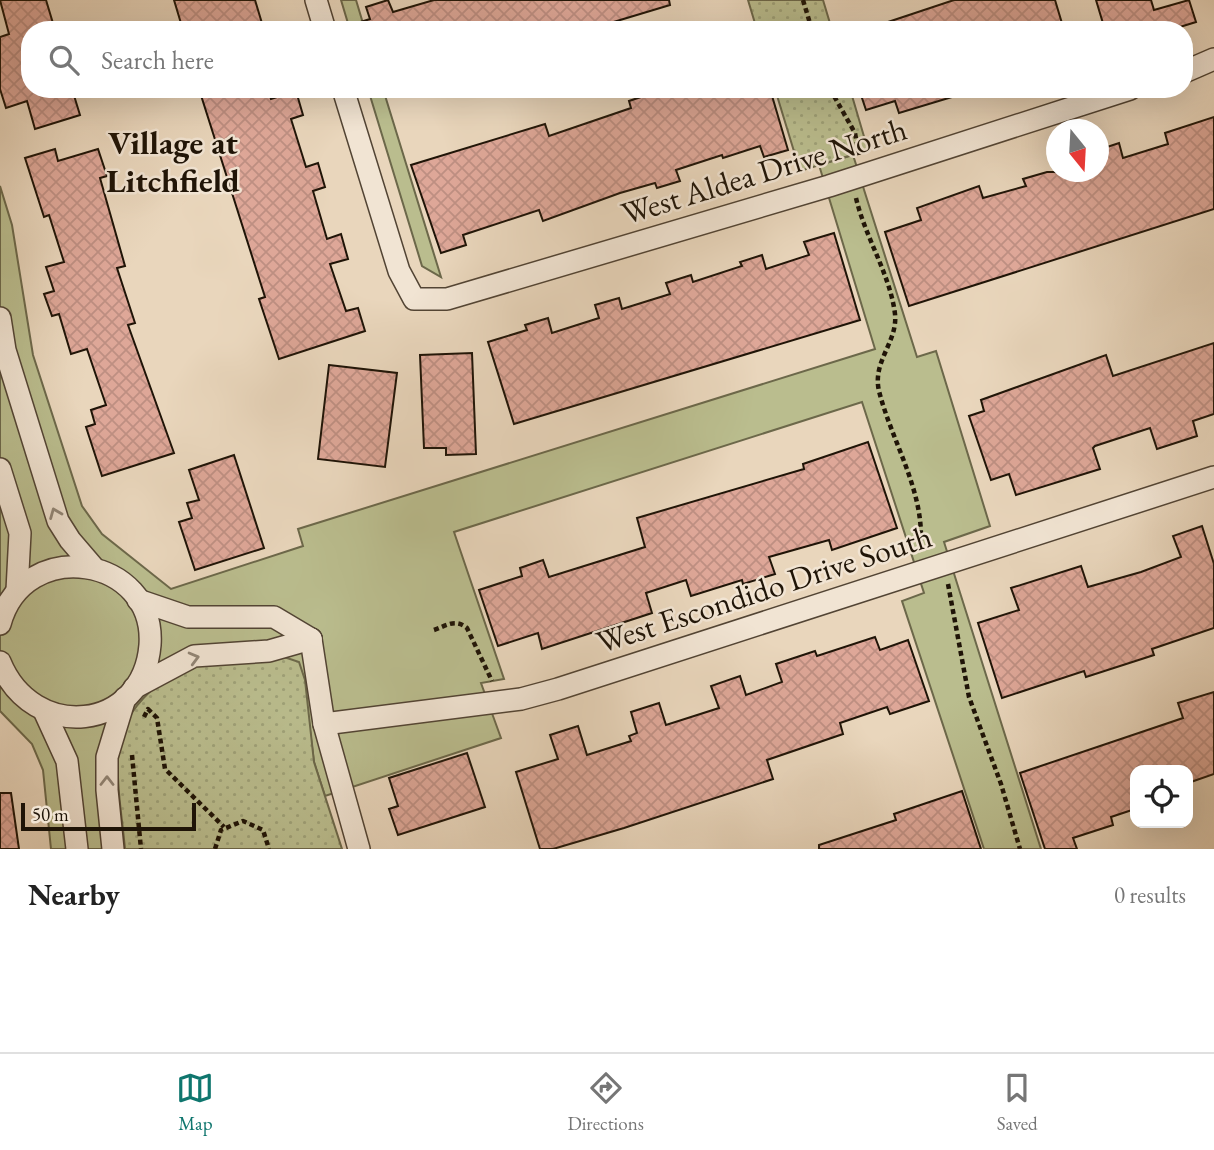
<!DOCTYPE html>
<style>
:root{--surface:#fff;--page:#f2f2f2;--text:#222;--muted:#767676;--line:#e0e0e0;--accent:#0f766e}
body{margin:0;font-family:"EB Garamond",serif;background:var(--page);color:var(--text)}
.controls{position:absolute;right:21px;bottom:21px;display:grid;overflow:hidden;border-radius:14px;box-shadow:0 7px 28px #0002}
.controls button{width:63px;height:63px;display:grid;place-items:center;padding:0;border:0;border-bottom:2px solid var(--line);background:var(--surface);color:var(--text);font:35px sans-serif}
.compass{position:absolute;left:1046px;top:119px;width:63px;height:63px;border-radius:50%;background:var(--surface);box-shadow:0 7px 28px #0002;rotate:162deg}
.scale{position:absolute;left:21px;bottom:18px;width:175px;box-sizing:border-box;padding-left:7px;border:4px solid #1f1407;border-top:0;font-size:19px;line-height:24px;white-space:nowrap;color:#1f1407;-webkit-text-stroke:5px #f1e4d3;paint-order:stroke}
.list{margin:0;padding:0;list-style:none}
h2{display:flex;justify-content:space-between;align-items:center;height:91px;margin:0;padding:0 28px;font-size:30px}
h2 small{font-size:23px;font-weight:400;color:var(--muted)}
.icon{flex:none;width:38px;height:38px;fill:none;stroke:currentColor;stroke-width:2;stroke-linecap:round;stroke-linejoin:round}
.map{position:relative;flex:none;width:1214px;height:849px;overflow:hidden}
.search{position:absolute;background:var(--surface);box-shadow:0 7px 28px #0002;left:21px;right:21px;top:21px;height:77px;display:flex;align-items:center;gap:18px;box-sizing:border-box;padding:0 24px;border-radius:28px;color:var(--muted);font-size:26px}
.sheet{height:203px;background:var(--surface)}
nav{display:flex;justify-content:space-around;align-items:center;box-sizing:border-box;height:98px;border-top:2px solid var(--line);background:var(--surface);font-size:19px;color:var(--muted)}
nav a{display:grid;justify-items:center;gap:4px}
nav .on{color:var(--accent)}
.map>svg:first-child{display:block}
.green{fill:#babd8e;stroke:#6c684a;stroke-width:2}
.park{fill:url(#park-dots);stroke:#6c684a;stroke-width:2}
.building{fill:url(#building-cross-hatch);stroke:#1f1407;stroke-width:2}
.lines{fill:none;stroke-linecap:round;stroke-linejoin:round}
.minor-casing{stroke:#524434;stroke-width:24}
.path{stroke:#1f1407;stroke-width:4.5;stroke-dasharray:5 3.5;stroke-linecap:butt}
.minor{stroke:#f1e4d3;stroke-width:21}
.oneway{stroke:#928677}
.labels{text-anchor:middle;dominant-baseline:central;stroke-width:5;stroke-linejoin:round;paint-order:stroke}
.street-label{font-size:32px;fill:#1f1407;stroke:#f1e4d3}
.neighbourhood-label{font-size:33px;font-weight:bold;fill:#1f1407;stroke:#f1e4d3}
</style>
<div class="map">
<svg width="1214" height="849" viewBox="0 0 1214 849">
<defs>
<pattern id="park-dots" width="8" height="8" patternUnits="userSpaceOnUse" patternTransform="scale(1.75)"><rect width="8" height="8" fill="#babd8e"/><path d="M2 2h.1M6 6h.1" fill="none" stroke="#9fa279" stroke-width="1.8" stroke-linecap="round"/></pattern>
<pattern id="building-cross-hatch" width="8" height="8" patternUnits="userSpaceOnUse" patternTransform="scale(1.75)"><rect width="8" height="8" fill="#dea798"/><path d="M0 0l8 8M0 8l8-8" fill="none" stroke="#be8f82"/></pattern>
</defs>
<rect width="100%" height="100%" fill="#e9d6bc"/>
<filter id="stains"><feTurbulence type="fractalNoise" baseFrequency=".00286" numOctaves="4"/><feColorMatrix values="0 0 0 0 .2 0 0 0 0 .09 0 0 0 0 .02 0 0 0 .5 -.17"/></filter>
<radialGradient id="worn" r=".72"><stop offset=".6" stop-color="#630" stop-opacity="0"/><stop offset="1" stop-color="#630" stop-opacity=".3"/></radialGradient>
<g class="green">
<polygon points="341,0 356,0 365,30 350,30"/>
<polygon points="368,89 383,89 441,277 422,266"/>
<polygon points="853,155 917,357 936,351 990,526 944,542 1041,849 984,849 902,601 924,593 862,402 454,532 504,679 481,683 501,738 325,796 314,762 309,722 118,780 125,849 51,849 43,770 32,744 0,711 0,186 12,225 33,355 82,506 102,534 171,589 303,546 298,529 875,349 819,165"/>
</g>
<g class="park">
<polygon points="748,0 823,0 832,30 757,30"/>
<polygon points="775,89 850,89 868,150 800,171"/>
<path d="M284,657L299,662L305,680L314,762L342,849H125C122,815 115,780 119,746C125,706 165,671 203,663C229,658 257,659 284,657Z"/>
</g>
<g class="building">
<polygon points="0,0 46,0 55,30 30,30 30,89 72,89 80,115 35,129 27,101 6,108 0,89 0,37 9,34"/>
<polygon points="174,0 255,0 264,30 183,30"/>
<polygon points="388,0 393,12 434,0 669,0 670,5 587,30 352,30 351,25 370,19 366,7"/>
<polygon points="954,0 1055,0 1064,30 880,30 879,25"/>
<polygon points="1096,0 1151,0 1154,10 1189,0 1196,22 1170,30 1105,30"/>
<polygon points="199,89 268,89 271,99 296,91 303,115 291,119 306,167 318,163 325,187 313,191 327,239 341,234 348,259 330,264 346,311 358,308 365,331 279,359 259,299 265,297"/>
<polygon points="665,89 770,89 788,150 764,157 760,146 723,158 722,155 676,170 680,181 657,188 655,183 620,193 543,221 539,210 463,235 466,245 441,253 411,165 545,124 549,136 631,108 629,101"/>
<polygon points="859,89 962,89 962,94 899,113 895,101 866,110"/>
<polygon points="1214,117 1214,209 909,306 885,232 921,220 917,208 979,186 983,198 1026,186 1023,179 1047,172 1098,172 1098,150 1119,143 1123,158 1168,144 1165,133"/>
<polygon points="55,149 58,161 98,149 107,176 100,178 125,266 117,268 135,323 128,325 174,453 102,476 86,427 95,424 91,410 106,405 87,349 71,354 59,314 52,316 44,294 54,291 46,267 64,262 49,215 44,217 25,158"/>
<polygon points="834,233 860,320 514,424 488,342 527,330 525,325 548,318 552,333 599,318 595,305 619,298 622,309 670,294 666,283 691,275 693,282 742,266 740,262 762,255 766,269 809,255 804,242"/>
<polygon points="1214,343 1214,414 1193,421 1197,436 1157,449 1150,428 1095,446 1093,448 1100,469 1016,495 1009,474 991,480 969,416 984,411 981,400 1106,355 1113,376"/>
<polygon points="472,353 476,454 446,455 446,448 424,448 420,355"/>
<polygon points="329,365 397,373 385,467 318,459"/>
<polygon points="868,442 897,528 832,550 829,540 769,557 775,574 743,584 742,580 691,596 686,580 646,593 652,613 542,649 538,633 498,646 479,590 522,576 520,568 543,560 549,577 645,547 637,518 804,469 803,464"/>
<polygon points="234,455 264,548 195,570 179,522 192,518 187,503 199,500 189,470"/>
<polygon points="1202,526 1214,564 1214,628 1152,649 1154,655 1086,677 1084,671 1002,698 978,623 1019,610 1011,588 1081,566 1088,587 1141,572 1181,557 1173,536"/>
<polygon points="875,637 880,650 908,640 929,701 890,714 887,707 840,723 843,734 767,760 773,779 624,828 553,849 540,849 516,772 558,759 550,735 578,726 587,755 631,741 629,736 637,733 631,712 659,703 666,725 719,708 711,686 740,676 746,695 782,682 776,664 815,651 817,656"/>
<polygon points="1214,692 1214,774 1188,783 1188,770 1135,770 1135,809 1111,817 1113,825 1073,838 1077,849 1045,849 1020,773 1183,718 1178,703"/>
<polygon points="467,753 485,807 398,835 389,809 398,806 389,778"/>
<polygon points="962,791 981,849 819,849 819,845 896,820 894,814"/>
<polygon points="0,793 11,793 19,849 0,849"/>
</g>
<g class="lines">
<defs>
<g id="minor">
<polyline points="316,0 325,30"/>
<polyline points="1184,72 1214,59"/>
<polyline points="343,89 399,271 414,299 447,299 829,186 1130,89"/>
<polyline points="0,318 5,350 58,521 70,540 94,568"/>
<polyline points="0,469 20,533 17,590"/>
<polyline points="138,600 188,617 274,617 311,639"/>
<path d="M0,624C24,535 156,556 150,645C143,732 33,743 0,662"/>
<polyline points="311,639 324,724 359,849"/>
<polyline points="134,688 194,656 269,651 311,639"/>
<polyline points="45,713 67,761 77,849"/>
<polyline points="324,724 521,699 558,689 1214,477"/>
<polyline points="113,849 107,790 107,757 125,698"/>
</g>
</defs>
<use href="#minor" class="minor-casing"/>
<g class="path">
<polyline points="803,0 812,30"/>
<polyline points="830,89 855,133 859,155"/>
<path d="M856,198C865,237 890,274 895,314C898,342 872,361 879,391C892,443 927,495 920,550"/>
<polyline points="948,584 969,697 1001,784 1020,849"/>
<path d="M434,630C446,626 455,618 467,628L492,681"/>
<polyline points="144,717 148,709 157,718 165,769 224,827"/>
<polyline points="132,755 141,849"/>
<polyline points="215,849 221,830 243,821 263,830 269,849"/>
</g>
<use href="#minor" class="minor"/>
</g>
<defs><path id="oneway-chevron" d="M-2-3.5L2.5 0L-2 3.5" fill="none" stroke-width="1.6" stroke-linecap="round" stroke-linejoin="round" transform="scale(1.75)"/></defs>
<g class="oneway">
<use href="#oneway-chevron" transform="translate(55 513) rotate(-112)"/>
<use href="#oneway-chevron" transform="translate(194 658) rotate(-15)"/>
<use href="#oneway-chevron" transform="translate(107 781) rotate(-90)"/>
</g>
<g class="labels">
<g class="street-label">
<text transform="translate(764 171) rotate(-17)">West Aldea Drive North</text>
<text transform="translate(764 589) rotate(-18)">West Escondido Drive South</text>
</g>
<g class="neighbourhood-label">
<text x="173" y="142">Village at<tspan x="173" dy="38">Litchfield</tspan></text>
</g>
</g>
<rect width="100%" height="100%" filter="url(#stains)"/>
<rect width="100%" height="100%" fill="url(#worn)"/>
</svg>
<div class="controls">
<button><svg class="icon" aria-label="locate" viewBox="0 0 24 24"><circle cx="12" cy="12" r="6"/><path d="M12 2v4M12 18v4M2 12h4M18 12h4"/></svg></button>
</div>
<svg class="compass" viewBox="-18 -18 36 36"><path d="M0-13l5 13h-10z" fill="#e53935"/><path d="M0 13l5-13h-10z" fill="#767676"/></svg>
<div class="scale">50 m</div>
<div class="search"><svg class="icon" aria-label="search" viewBox="0 0 24 24"><circle cx="10" cy="10" r="6"/><path d="M15 15l6 6"/></svg>Search here</div>
</div>
<section class="sheet">
<h2>Nearby<small>0 results</small></h2>
<ul class="list">
</ul>
</section>
<nav>
<a class="on"><svg class="icon" aria-label="map" viewBox="0 0 24 24"><path d="M3 6l6-2 6 2 6-2v14l-6 2-6-2-6 2zM9 4v14M15 6v14"/></svg>Map</a>
<a><svg class="icon" aria-label="directions" viewBox="0 0 24 24"><path d="M12 3l9 9-9 9-9-9zM9 14v-3h6M13 9l2 2-2 2"/></svg>Directions</a>
<a><svg class="icon" aria-label="saved" viewBox="0 0 24 24"><path d="M7 4h10v16l-5-4-5 4z"/></svg>Saved</a>
</nav>
